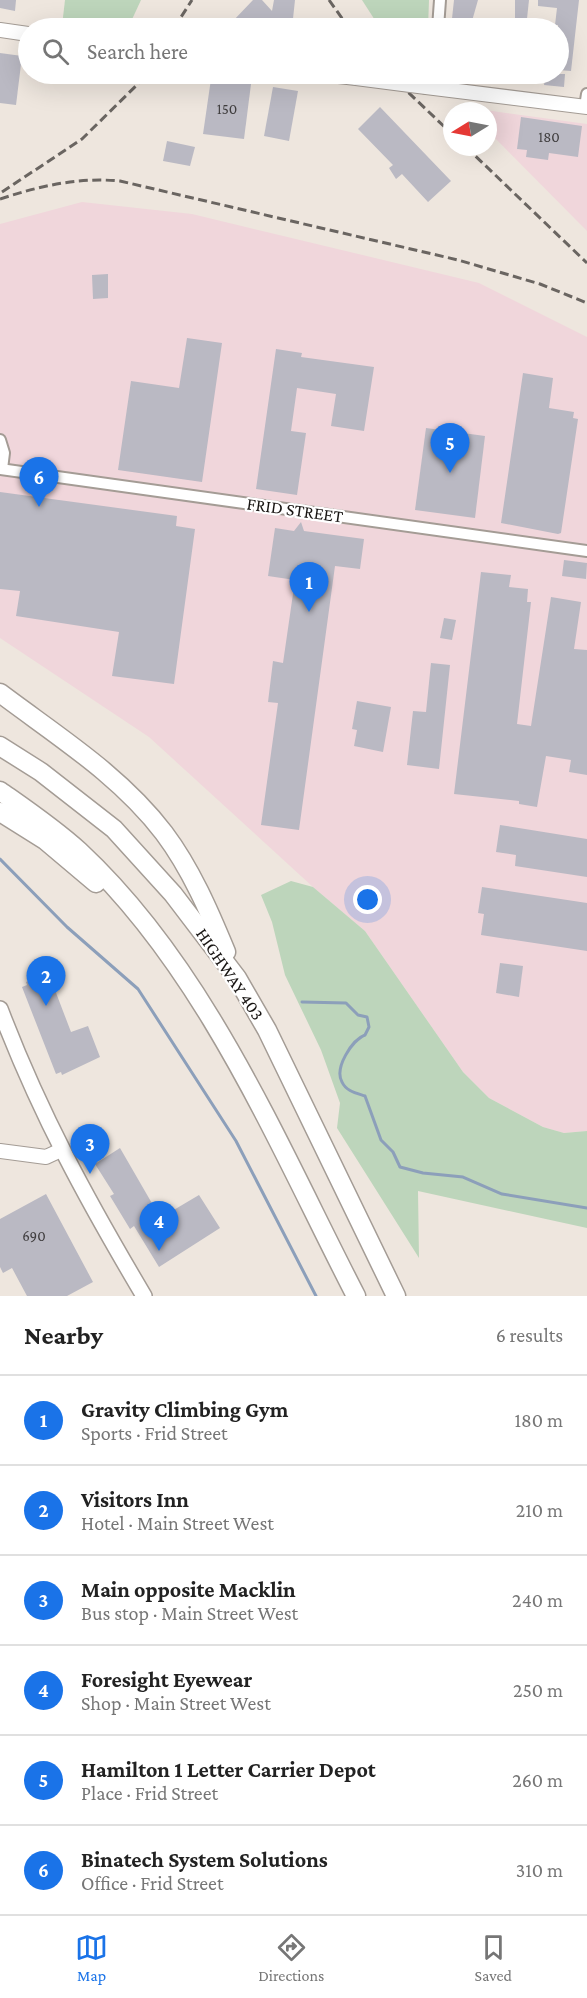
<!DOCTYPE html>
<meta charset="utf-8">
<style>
:root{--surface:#fff;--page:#f2f2f2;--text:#222;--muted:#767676;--line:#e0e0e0;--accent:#1a73e8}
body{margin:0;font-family:"Crimson Pro",serif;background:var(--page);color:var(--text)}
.compass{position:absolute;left:443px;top:102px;width:54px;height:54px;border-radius:50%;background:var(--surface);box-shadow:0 6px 24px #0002;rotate:260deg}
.you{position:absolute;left:368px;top:900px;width:21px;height:21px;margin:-15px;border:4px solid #fff;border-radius:50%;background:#1a73e8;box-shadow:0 0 0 9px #1a73e833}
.badge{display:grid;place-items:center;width:39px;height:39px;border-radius:50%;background:var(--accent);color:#fff;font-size:20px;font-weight:700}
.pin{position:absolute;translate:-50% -50px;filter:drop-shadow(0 2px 3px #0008)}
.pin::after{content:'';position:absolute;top:32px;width:21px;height:18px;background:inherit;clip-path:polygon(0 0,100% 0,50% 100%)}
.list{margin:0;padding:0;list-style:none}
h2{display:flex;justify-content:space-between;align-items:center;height:78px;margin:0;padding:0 24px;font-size:26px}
h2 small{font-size:20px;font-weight:400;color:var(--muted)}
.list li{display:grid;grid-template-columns:39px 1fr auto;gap:18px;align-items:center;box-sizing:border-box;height:90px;padding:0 24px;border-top:2px solid var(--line)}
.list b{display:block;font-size:22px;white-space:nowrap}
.list p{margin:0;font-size:20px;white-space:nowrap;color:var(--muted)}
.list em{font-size:20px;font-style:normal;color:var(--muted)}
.icon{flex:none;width:33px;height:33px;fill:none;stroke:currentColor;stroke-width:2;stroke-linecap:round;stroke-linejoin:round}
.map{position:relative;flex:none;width:587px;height:1296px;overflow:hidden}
.search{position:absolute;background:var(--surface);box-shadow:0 6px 24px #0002;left:18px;right:18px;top:18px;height:66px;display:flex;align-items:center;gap:15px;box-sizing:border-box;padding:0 21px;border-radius:33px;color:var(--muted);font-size:22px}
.sheet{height:618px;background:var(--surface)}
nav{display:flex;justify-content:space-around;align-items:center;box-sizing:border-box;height:84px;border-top:2px solid var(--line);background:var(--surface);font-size:16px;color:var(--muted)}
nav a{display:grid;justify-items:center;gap:3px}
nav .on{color:var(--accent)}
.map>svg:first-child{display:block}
.industrial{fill:#f0d6db}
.green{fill:#bdd5bb}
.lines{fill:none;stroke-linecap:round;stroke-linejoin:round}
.stream{stroke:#8c9fba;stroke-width:3}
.building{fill:#bab9c3}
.street-casing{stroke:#a49c95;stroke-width:14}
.secondary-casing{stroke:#a49c95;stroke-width:16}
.primary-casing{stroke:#a49c95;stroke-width:18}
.highway-casing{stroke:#a49c95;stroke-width:21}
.street{stroke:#fff;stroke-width:10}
.secondary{stroke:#fff;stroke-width:14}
.primary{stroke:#fff;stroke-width:15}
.highway{stroke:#fff;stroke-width:18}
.rail{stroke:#6a6561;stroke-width:3;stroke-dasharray:9 4.5;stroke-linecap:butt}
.secondary-bridge-casing{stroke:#a49c95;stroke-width:16;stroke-linecap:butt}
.secondary-bridge{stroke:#fff;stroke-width:14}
.labels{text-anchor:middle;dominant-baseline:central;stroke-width:4.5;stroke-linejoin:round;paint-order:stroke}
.number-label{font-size:15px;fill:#403e3f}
.street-label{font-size:18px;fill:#181513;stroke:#fff}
</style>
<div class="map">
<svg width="587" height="1296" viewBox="0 0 587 1296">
<rect width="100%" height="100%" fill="#eee6de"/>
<g class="industrial">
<polygon points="463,107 587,124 587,231 488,131 488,111 468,111"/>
<polygon points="82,202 192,214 479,283 587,337 587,1131 564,1133 543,1127 489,1098 463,1072 365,931 313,887 149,737 0,638 0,224"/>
</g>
<g class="green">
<polygon points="65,0 141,0 128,28 62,26"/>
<polygon points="362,0 429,0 428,28 380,28"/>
<polygon points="291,881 313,887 365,931 463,1072 489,1098 543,1127 564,1133 587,1131 587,1228 418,1191 419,1258 337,1128 340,1103 321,1050 285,975 272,922 261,895"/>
</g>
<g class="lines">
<g class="stream">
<polyline points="0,859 67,927 138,989 236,1141 316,1296"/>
<path d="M302,1002L346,1003L358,1015L367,1017L369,1027L365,1035C352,1040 334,1068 342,1082C346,1091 356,1093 365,1096L381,1140L393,1152L400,1167L423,1173L463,1177L502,1194L587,1208"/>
</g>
</g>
<g class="building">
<polygon points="0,0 16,0 15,11 0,8"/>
<polygon points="253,0 262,0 272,11 274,0 295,0 292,28 238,28 232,22"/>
<polygon points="454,0 478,0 470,28 451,28"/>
<polygon points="515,0 529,0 526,28 515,28"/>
<polygon points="538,0 579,0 571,71 558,70 558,25 555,25 557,8 538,6"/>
<polygon points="0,53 22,56 16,105 0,103"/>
<polygon points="546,74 565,74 564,87 544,85"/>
<polygon points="211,79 251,84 244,139 203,134"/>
<polygon points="273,87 298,91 289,141 264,136"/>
<polygon points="380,107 451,181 428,202 402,174 396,179 389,168 393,165 358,129"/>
<polygon points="521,117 582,126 578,157 549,153 548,160 526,157 527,150 517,149"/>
<polygon points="167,141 195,147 190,166 163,161"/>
<polygon points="108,274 108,298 93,299 92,275"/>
<polygon points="187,338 222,343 202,482 118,470 131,381 179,388"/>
<polygon points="276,349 302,353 301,357 374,367 364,431 331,426 336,394 297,388 291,431 306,433 297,495 256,489"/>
<polygon points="523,373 553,378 549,408 574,412 573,418 578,419 561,533 558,534 501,523"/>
<polygon points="426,428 485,436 475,518 415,510"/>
<polygon points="0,492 177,516 176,526 195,529 174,684 112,676 119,632 16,616 20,591 0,589"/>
<polygon points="301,522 304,531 364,539 360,569 335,566 299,830 261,825 278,703 268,702 273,661 283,663 295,580 268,576 275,528 294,531"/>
<polygon points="564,560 587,563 586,579 562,576"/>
<polygon points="481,572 511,575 509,587 528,589 527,602 531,602 517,724 531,726 551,597 581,602 574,649 587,650 587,775 569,772 571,760 546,756 537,807 519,804 519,801 454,794"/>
<polygon points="444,618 456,620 452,640 440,638"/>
<polygon points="431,663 450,665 439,769 407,765 413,711 426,712"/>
<polygon points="357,701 391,707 383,752 354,746 357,730 352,729"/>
<polygon points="500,825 587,839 587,877 515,866 516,855 496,852"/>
<polygon points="482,887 587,903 587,951 481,935 484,914 478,913"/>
<polygon points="500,963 523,966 519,997 496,993"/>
<polygon points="44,975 45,979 50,977 71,1032 88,1026 100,1057 62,1075 61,1072 56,1074 22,987 27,985 26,982"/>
<polygon points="120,1148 157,1212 169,1205 172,1211 199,1195 220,1228 159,1267 134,1226 130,1229 110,1196 114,1194 95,1164"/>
<polygon points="46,1194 93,1282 67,1296 27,1296 12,1268 3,1273 0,1267 0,1219"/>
</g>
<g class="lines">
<defs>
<g id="street">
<polyline points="438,28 440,0"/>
<polyline points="434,88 435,74"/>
<polyline points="585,107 587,94"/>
<polyline points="0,440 4,453 2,469"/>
<polyline points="0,469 587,551"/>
</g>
<g id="secondary">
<polyline points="0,30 28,34"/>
<polyline points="321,74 356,78"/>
<polyline points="426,87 587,107"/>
<polyline points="0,1151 46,1157 61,1150"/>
</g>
<path id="primary" d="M0,1009C40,1114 87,1200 144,1296"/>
<g id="highway">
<path d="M0,693C57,736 120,775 164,833C191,869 209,911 226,952"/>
<polyline points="0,746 41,772 114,829 173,894 237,978 267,1030 396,1296"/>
<path d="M0,791C27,810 55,829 79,851C206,969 278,1145 356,1296"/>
<polyline points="0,812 45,840 96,883"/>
</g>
</defs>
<use href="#street" class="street-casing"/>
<use href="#secondary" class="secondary-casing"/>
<use href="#primary" class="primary-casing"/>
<use href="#highway" class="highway-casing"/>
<use href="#street" class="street"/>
<use href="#secondary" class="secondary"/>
<use href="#primary" class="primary"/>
<use href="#highway" class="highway"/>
<g class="rail">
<polyline points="329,0 349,28"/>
<polyline points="174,28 192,0"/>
<polyline points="389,74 452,134"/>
<polyline points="466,147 587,263"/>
<polyline points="2,192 82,139 148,74"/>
<path d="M0,199C40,186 78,177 120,181L458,260L540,284L587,303"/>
</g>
<defs>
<polyline id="secondary-bridge" points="356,78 426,87"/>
</defs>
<use href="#secondary-bridge" class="secondary-bridge-casing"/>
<use href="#secondary-bridge" class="secondary-bridge"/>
</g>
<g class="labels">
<g class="number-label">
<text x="227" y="109">150</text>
<text x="549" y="137">180</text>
<text x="34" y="1236">690</text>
</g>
<g class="street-label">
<text transform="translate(295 510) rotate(8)">FRID STREET</text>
<text transform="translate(230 974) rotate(56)">HIGHWAY 403</text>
</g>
</g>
</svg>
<svg class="compass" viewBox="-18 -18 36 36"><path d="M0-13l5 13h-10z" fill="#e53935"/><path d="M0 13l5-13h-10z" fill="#767676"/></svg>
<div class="you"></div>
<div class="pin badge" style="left:309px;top:612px">1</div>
<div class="pin badge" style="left:46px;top:1006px">2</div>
<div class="pin badge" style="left:90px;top:1174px">3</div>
<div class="pin badge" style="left:159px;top:1251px">4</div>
<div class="pin badge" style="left:450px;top:473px">5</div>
<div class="pin badge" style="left:39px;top:507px">6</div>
<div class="search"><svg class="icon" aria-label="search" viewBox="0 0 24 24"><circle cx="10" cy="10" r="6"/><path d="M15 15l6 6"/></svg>Search here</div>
</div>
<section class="sheet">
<h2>Nearby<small>6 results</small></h2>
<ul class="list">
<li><span class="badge">1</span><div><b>Gravity Climbing Gym</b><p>Sports · Frid Street</p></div><em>180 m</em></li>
<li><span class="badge">2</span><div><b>Visitors Inn</b><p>Hotel · Main Street West</p></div><em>210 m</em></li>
<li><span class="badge">3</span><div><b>Main opposite Macklin</b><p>Bus stop · Main Street West</p></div><em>240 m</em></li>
<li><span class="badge">4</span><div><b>Foresight Eyewear</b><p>Shop · Main Street West</p></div><em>250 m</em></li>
<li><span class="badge">5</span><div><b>Hamilton 1 Letter Carrier Depot</b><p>Place · Frid Street</p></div><em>260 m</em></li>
<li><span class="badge">6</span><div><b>Binatech System Solutions</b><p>Office · Frid Street</p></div><em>310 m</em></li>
</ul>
</section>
<nav>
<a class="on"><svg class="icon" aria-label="map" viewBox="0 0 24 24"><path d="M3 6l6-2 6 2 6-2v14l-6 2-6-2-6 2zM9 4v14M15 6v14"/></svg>Map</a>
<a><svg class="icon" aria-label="directions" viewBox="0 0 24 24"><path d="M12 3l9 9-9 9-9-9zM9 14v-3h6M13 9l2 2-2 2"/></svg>Directions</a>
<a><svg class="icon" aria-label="saved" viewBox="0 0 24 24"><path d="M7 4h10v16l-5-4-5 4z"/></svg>Saved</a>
</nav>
